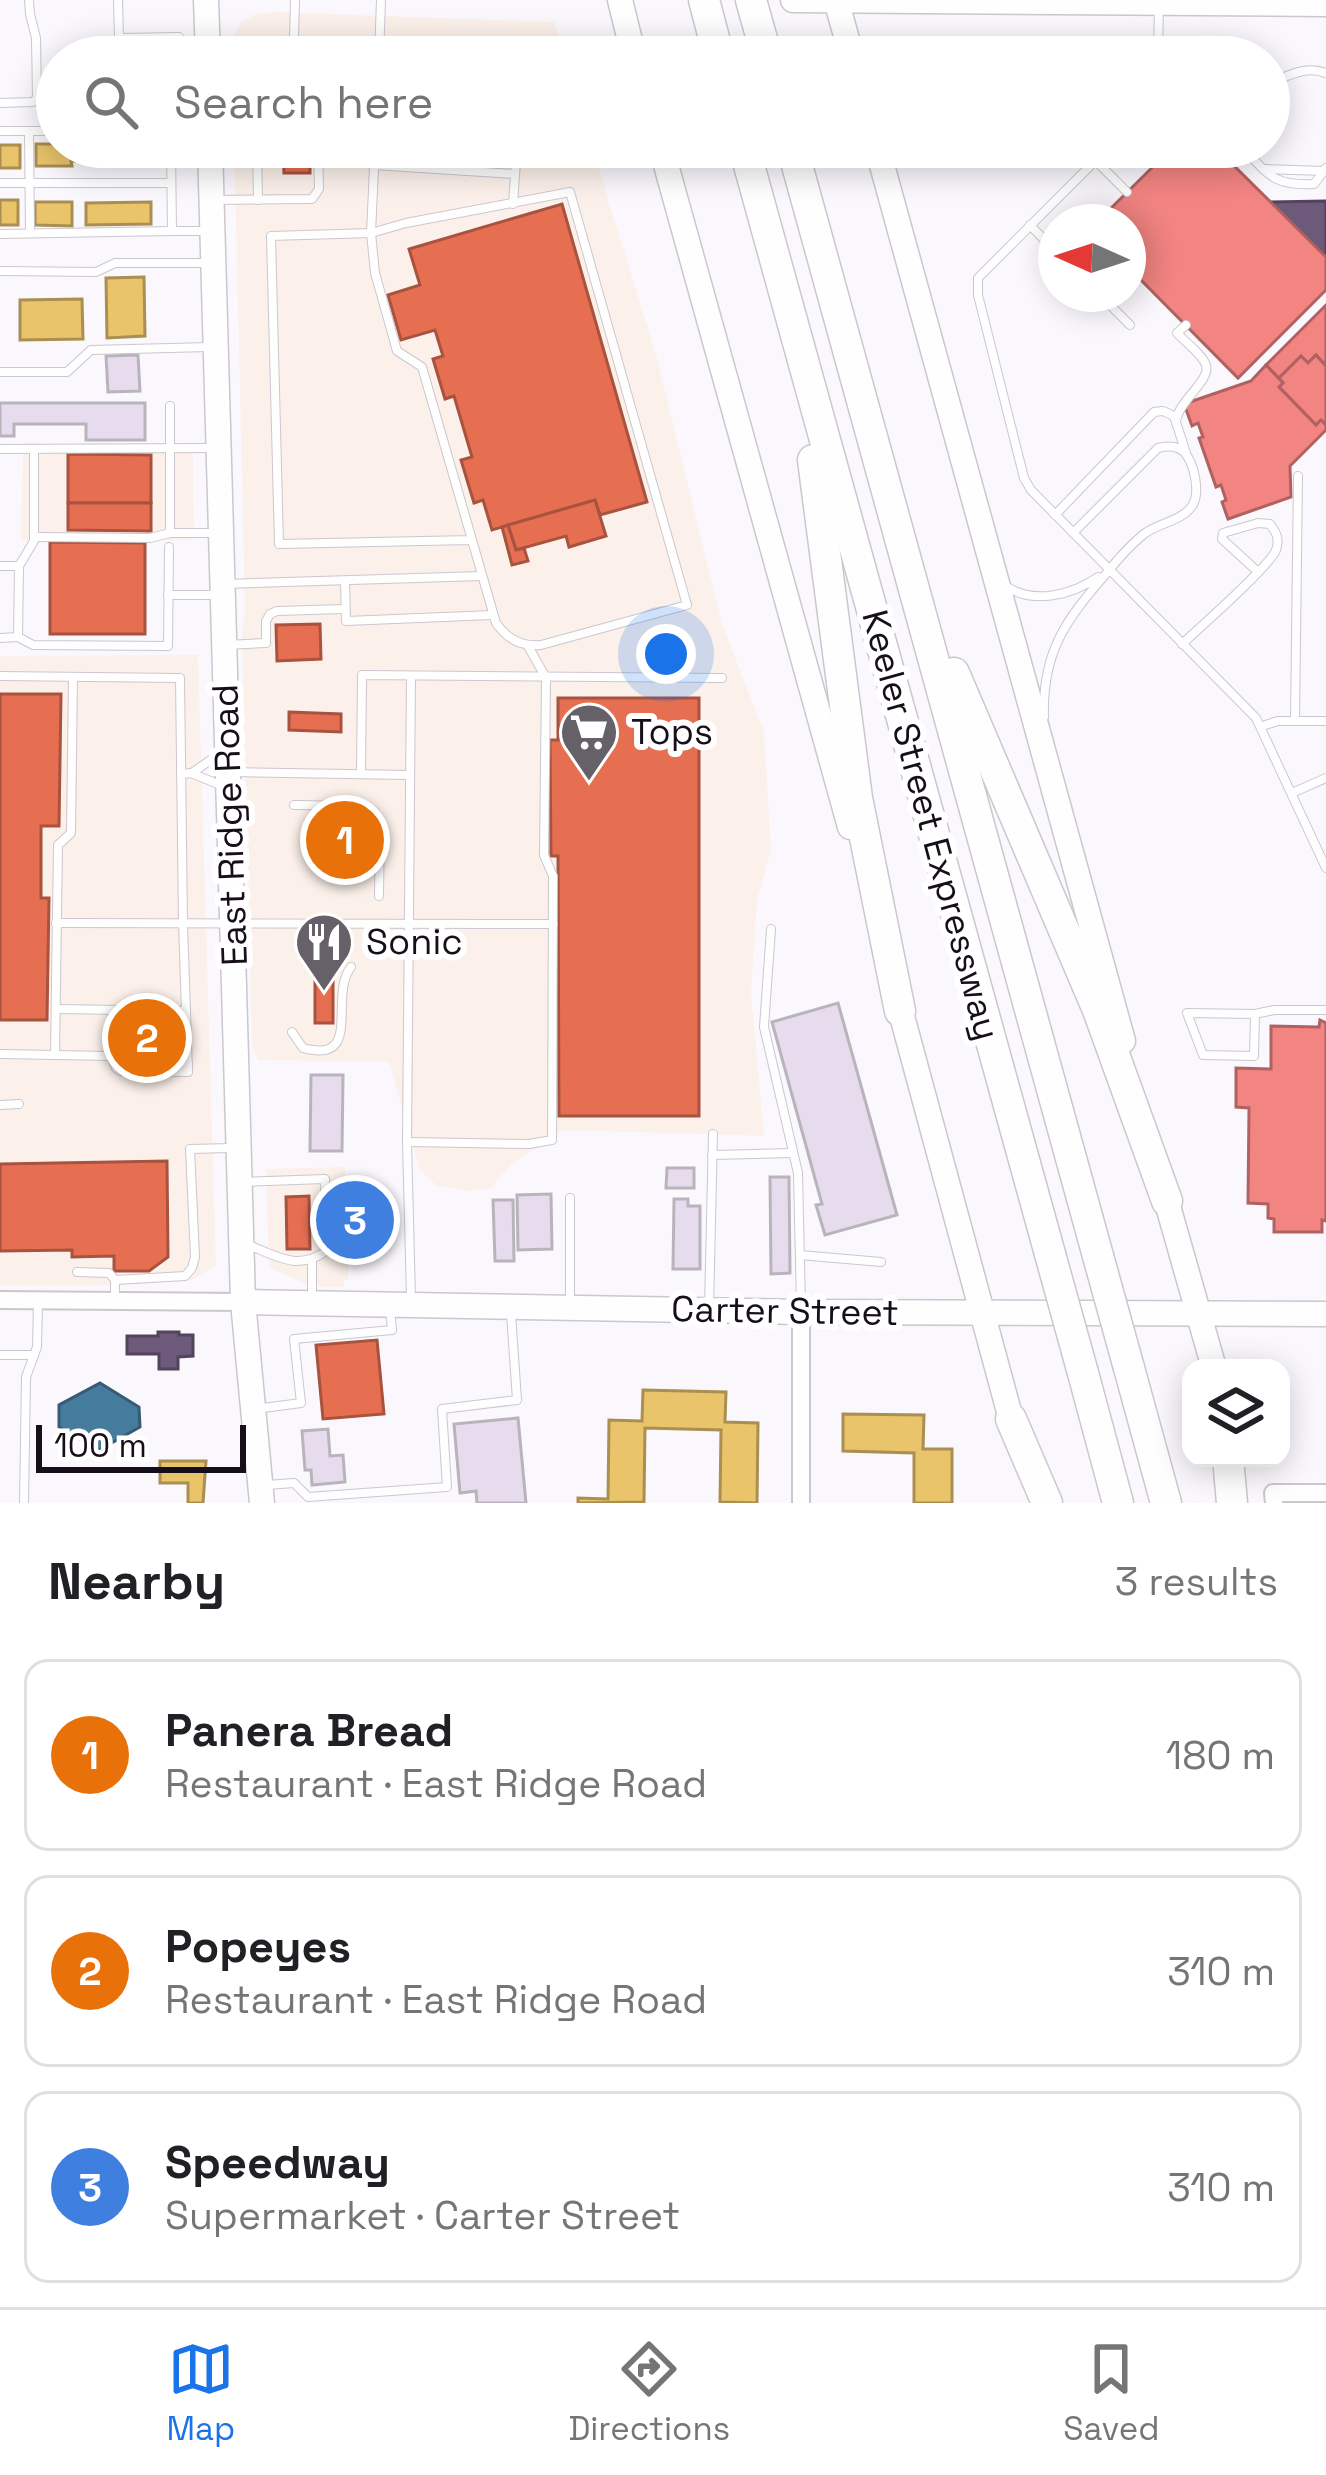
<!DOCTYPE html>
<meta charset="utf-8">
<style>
:root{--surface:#fff;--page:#f6f6f6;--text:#202124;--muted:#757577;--line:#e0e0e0;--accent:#1a73e8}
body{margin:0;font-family:"Space Grotesk",sans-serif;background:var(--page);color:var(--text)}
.controls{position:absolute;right:36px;bottom:36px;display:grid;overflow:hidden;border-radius:24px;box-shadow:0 6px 30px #0003}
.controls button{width:108px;height:108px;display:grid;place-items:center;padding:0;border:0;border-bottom:3px solid var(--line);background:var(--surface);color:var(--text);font:60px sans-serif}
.compass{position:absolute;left:1038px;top:204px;width:108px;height:108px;border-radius:50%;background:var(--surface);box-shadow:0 6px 30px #0003;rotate:273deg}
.scale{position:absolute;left:36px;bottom:30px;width:210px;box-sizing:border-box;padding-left:12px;border:6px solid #160f19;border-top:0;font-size:33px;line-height:42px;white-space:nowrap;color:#160f19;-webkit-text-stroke:9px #fff;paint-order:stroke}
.you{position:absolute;left:666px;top:654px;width:42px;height:42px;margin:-30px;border:9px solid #fff;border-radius:50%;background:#1a73e8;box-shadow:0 0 0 18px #1a73e833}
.badge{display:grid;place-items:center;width:78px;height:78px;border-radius:50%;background:var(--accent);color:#fff;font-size:39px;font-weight:700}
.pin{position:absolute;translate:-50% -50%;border:6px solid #fff;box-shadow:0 3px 12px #0006}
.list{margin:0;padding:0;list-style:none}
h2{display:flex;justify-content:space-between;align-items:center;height:156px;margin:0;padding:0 48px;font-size:51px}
h2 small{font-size:39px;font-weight:400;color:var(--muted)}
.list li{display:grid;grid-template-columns:78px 1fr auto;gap:36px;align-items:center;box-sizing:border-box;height:192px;margin:0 24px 24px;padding:0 24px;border:3px solid var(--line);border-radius:24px}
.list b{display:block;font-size:45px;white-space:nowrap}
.list p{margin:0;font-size:39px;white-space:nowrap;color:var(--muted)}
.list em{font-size:39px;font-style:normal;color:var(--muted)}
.icon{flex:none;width:66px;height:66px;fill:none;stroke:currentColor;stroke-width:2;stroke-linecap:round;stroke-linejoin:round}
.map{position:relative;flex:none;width:1326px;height:1503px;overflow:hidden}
.search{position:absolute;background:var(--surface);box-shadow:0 6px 30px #0003;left:36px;right:36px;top:36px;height:132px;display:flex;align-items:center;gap:30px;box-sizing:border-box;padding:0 42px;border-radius:66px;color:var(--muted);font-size:45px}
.sheet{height:804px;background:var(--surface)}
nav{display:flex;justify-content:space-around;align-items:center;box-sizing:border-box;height:168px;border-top:3px solid var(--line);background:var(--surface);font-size:33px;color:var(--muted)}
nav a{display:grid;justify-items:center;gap:6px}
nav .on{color:var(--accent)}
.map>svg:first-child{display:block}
.commercial{fill:#fcf1ea}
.homes{fill:#e9c46a;stroke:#aa8e52;stroke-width:3}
.shops{fill:#e76f51;stroke:#a85240;stroke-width:3}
.offices{fill:#6d597a;stroke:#53435d;stroke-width:3}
.health{fill:#f28482;stroke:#b06162;stroke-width:3}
.public{fill:#457b9d;stroke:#375b75;stroke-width:3}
.building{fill:#e7dced;stroke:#b9b4bc;stroke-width:3}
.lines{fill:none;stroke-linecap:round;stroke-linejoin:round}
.service-casing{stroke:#cbc7ce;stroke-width:10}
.minor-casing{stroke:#cbc7ce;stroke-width:20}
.secondary-casing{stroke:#cbc7ce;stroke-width:27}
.primary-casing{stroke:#cbc7ce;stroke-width:27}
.motorway-casing{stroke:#cbc7ce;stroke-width:33}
.service{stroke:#fefeff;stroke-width:8}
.minor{stroke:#fefeff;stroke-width:16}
.secondary{stroke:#fefeff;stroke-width:24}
.primary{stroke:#fefeff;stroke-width:24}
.motorway{stroke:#fefeff;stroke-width:30}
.motorway-bridge-casing{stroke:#cbc7ce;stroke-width:33;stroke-linecap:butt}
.motorway-bridge{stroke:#fefeff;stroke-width:30}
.labels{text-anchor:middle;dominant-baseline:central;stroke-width:12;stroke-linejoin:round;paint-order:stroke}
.poi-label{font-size:36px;fill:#160f19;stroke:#fff;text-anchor:start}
.street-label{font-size:36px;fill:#160f19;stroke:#fff}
</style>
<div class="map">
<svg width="1326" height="1503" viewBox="0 0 1326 1503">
<rect width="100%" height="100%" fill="#faf8fc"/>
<g class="commercial">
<polygon points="273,12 554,22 565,57 231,57 232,38 241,22 257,14"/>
<polygon points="233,147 592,147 657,358 722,624 764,732 771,850 757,901 751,991 764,1136 563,1130 511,1164 491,1188 467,1191 436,1185 420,1170 389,1062 258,1060 252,1046 242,631 245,612 236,219"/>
<polygon points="23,443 193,443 194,540 21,540"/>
<polygon points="198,655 216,1265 190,1281 105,1286 0,1285 0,656"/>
<polygon points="345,1167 346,1199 365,1199 366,1240 348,1241 348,1280 344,1280 344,1287 309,1286 269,1267 266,1169"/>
</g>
<g class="homes">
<polygon points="36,144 57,144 57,147 143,147 143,166 108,166 108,161 71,161 72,166 36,166"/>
<rect x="0" y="145" width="20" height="23"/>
<rect x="0" y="200" width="18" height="25"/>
<polygon points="35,202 72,202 72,226 35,225"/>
<polygon points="151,202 151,224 86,225 86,203"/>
<polygon points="144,277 145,336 107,338 106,278"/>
<polygon points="82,299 83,339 20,340 20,300"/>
<polygon points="643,1390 726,1392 725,1422 758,1423 757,1503 720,1502 721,1430 645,1428 644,1502 578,1503 578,1498 608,1499 609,1420 642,1421"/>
<polygon points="843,1414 924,1415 923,1449 952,1449 952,1503 914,1503 914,1453 843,1451"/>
<polygon points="160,1461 206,1461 203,1503 188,1503 188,1483 160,1483"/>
</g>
<g class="shops">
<polygon points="146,47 175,48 175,57 146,57"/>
<polygon points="283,147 310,147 310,173 284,173"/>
<polygon points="562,204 647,502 600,515 595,500 492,530 483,500 474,503 461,460 472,457 454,396 445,399 433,359 443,356 435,330 401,340 388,295 420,285 409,249"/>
<polygon points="68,454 151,455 151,503 68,503"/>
<polygon points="595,500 606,536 569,547 566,536 516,550 508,525"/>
<polygon points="68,503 151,503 151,531 68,530"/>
<polygon points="508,525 516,550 524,548 528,561 512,565 502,527"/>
<polygon points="50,542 145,543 145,634 50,634"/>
<polygon points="320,624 321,659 277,661 276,625"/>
<polygon points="0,694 61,694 59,826 41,826 41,898 49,898 47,1020 0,1020"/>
<polygon points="558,698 699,698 699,1116 559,1116 558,856 551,856 550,740 558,740"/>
<polygon points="289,712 341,714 341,732 289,730"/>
<polygon points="325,816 367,817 366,865 324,864"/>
<rect x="315" y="963" width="18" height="60"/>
<rect x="125" y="1020" width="44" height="36"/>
<polygon points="167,1161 168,1257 149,1271 114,1271 114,1256 72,1257 72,1250 0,1251 0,1164"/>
<polygon points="309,1196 310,1249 287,1249 286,1197"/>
<polygon points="365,1199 366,1240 345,1241 344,1200"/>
<polygon points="377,1340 384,1414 323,1419 316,1345"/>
</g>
<g class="offices">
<polygon points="1270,202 1326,201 1326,257"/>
<polygon points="158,1332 179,1332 179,1335 193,1335 193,1356 178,1357 178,1369 159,1369 159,1354 127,1354 127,1336 158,1336"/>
</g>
<g class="health">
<polygon points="1173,147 1215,147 1326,257 1326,290 1238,378 1128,267 1128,222 1097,222"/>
<polygon points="1326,305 1326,361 1324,364 1316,355 1308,363 1301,356 1279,378 1266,365"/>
<polygon points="1316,355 1324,364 1326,361 1326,425 1321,420 1316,425 1279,387 1283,383 1279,378 1301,356 1308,363"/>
<polygon points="1266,365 1283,383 1279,387 1316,425 1321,420 1326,425 1326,430 1290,466 1291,497 1228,519 1222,502 1226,500 1221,485 1216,487 1199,438 1203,437 1198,423 1192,426 1184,404 1251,381"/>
<polygon points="1320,1020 1326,1023 1326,1221 1322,1220 1322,1232 1274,1232 1274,1219 1268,1218 1268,1204 1248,1203 1249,1108 1236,1107 1236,1068 1271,1069 1271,1026 1319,1027"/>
</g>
<polygon class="public" points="100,1383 139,1407 140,1427 99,1450 59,1427 59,1405"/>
<g class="building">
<polygon points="138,355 140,391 108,392 106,356"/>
<polygon points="0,403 145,403 145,440 86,440 86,424 14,424 14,436 0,436"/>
<polygon points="838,1003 897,1215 825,1235 816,1205 822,1204 772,1022"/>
<polygon points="311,1075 343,1075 342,1151 310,1151"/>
<polygon points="667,1168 694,1168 694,1188 666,1188"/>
<polygon points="770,1177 789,1177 790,1273 771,1274"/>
<polygon points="551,1194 552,1249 518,1250 517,1195"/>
<polygon points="674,1199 688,1199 688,1206 700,1206 700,1269 673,1269"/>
<polygon points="493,1200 513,1200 514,1261 495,1261"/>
<polygon points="518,1418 526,1503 477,1503 476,1491 460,1493 454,1424"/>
<polygon points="328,1429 330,1456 343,1455 345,1482 312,1485 311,1470 305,1470 302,1431"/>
</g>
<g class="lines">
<defs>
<g id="service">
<polyline points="118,0 119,38 179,37 179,45"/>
<polyline points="294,39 295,0"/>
<polyline points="179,45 179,57"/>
<polyline points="106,46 106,57"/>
<polyline points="119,57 119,38"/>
<path d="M258,57C273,41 286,37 309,43L316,57"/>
<polyline points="379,57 381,0"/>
<polyline points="417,57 423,50 432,47 509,52 521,57"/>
<polyline points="1158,57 1159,5"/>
<path d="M1269,83C1289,76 1305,65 1326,73"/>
<polyline points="0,103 33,102 37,98 36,38 30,14 29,0"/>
<polyline points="0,131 57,131"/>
<polyline points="29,131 30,233"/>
<polyline points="171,147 172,231 205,231"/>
<polyline points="257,147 258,200"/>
<path d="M375,147L371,233L375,273L397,351L422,367L496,623C507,639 522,647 541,645L687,605L570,192L406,223L371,233L271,236L279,544L471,540"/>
<polyline points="1109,147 978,278 978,295 1024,478 1031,490 1256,718 1326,868"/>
<polyline points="1145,147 1159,160"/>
<path d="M1242,147C1269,175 1273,186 1314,184L1326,168"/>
<polyline points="1095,160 1127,192"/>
<polyline points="374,165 515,174"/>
<polyline points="409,167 410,147"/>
<polyline points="1266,169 1325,171"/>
<polyline points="0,183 171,183"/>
<polyline points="213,200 312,199 319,189 318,147"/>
<polyline points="513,204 517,147"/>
<polyline points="1030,225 1056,252"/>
<polyline points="0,234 172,231"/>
<polyline points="0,271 96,272 115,263 206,263"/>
<polyline points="1099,294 1130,325"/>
<polyline points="0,372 67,372 91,350 209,347"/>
<path d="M1177,418C1180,400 1211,380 1206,365C1202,354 1185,342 1177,333L1186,325"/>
<polyline points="0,449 211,448"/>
<polyline points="34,449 34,541 19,566 18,637 33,645 168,646 169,547"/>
<polyline points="1055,515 1154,412 1163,411 1174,416 1186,453"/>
<polyline points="170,533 170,406"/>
<polyline points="34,537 150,538 170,533 218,533"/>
<polyline points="0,566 19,566"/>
<polyline points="345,581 346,621 492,615"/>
<polyline points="224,584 481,576"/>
<path d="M1006,586C1033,605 1072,595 1098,577"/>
<polyline points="168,595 216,595"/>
<polyline points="0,638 18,637"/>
<path d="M1182,644C1199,628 1270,566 1276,550C1280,539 1276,532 1270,524L1258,523L1223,533L1222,539L1257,571"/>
<polyline points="226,645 266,643 266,621 270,614 277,611 345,609"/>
<polyline points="0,676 180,678 183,923 188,1072 121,1071 116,1068 111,1056 113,1010"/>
<path d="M1044,717C1042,653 1065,621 1105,575C1117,560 1129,546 1144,534C1158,523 1182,521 1192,506C1201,493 1194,464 1185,453C1177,445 1168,446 1158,448L1073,533"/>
<polyline points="1295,721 1298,476"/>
<polyline points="1262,726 1278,721 1326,721"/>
<polyline points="230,772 410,775"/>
<polyline points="192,773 219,754"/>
<polyline points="181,774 191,773 225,787"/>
<polyline points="361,774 362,675 722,678"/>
<polyline points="1292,793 1326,778"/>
<path d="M294,805L360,806C371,808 375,811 380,821L379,896"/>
<polyline points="56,923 553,924"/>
<polyline points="771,929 764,1027 798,1173 801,1305"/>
<polyline points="56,1009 186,1011"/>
<polyline points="121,1010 122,1060 126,1062 188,1064"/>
<polyline points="1255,1014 1254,1056 1203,1055 1187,1013 1255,1014 1274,1010 1326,1010"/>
<path d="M292,1032L303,1048C364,1065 328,996 351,967"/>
<polyline points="0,1054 111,1056"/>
<polyline points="55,1055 58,845 71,833 73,677"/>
<polyline points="0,1105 19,1104"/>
<polyline points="407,1142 529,1144 552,1140 553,876 544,855 546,678 528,646"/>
<polyline points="712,1155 793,1153"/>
<path d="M241,1182L325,1179L326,1251C297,1272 275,1255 246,1244"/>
<polyline points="800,1255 881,1262"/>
<polyline points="77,1272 109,1273 115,1280 115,1299"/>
<polyline points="115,1280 185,1276 192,1268 195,1257 190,1149 231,1148"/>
<polyline points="411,1298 407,1142 411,676"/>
<polyline points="312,1301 312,1262"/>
<polyline points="570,1306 570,1198"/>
<polyline points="709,1309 713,1134"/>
<polyline points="0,1355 34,1355"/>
<polyline points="255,1409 301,1403 294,1339 392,1330 390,1309"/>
<polyline points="267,1485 294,1483 308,1497 447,1487 442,1409 517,1400 511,1313"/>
<polyline points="24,1503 26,1377 37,1347 38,1302"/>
</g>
<g id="minor">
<polyline points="0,1300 243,1302"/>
<polyline points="801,1503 801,1312"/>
<polyline points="1274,1503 1273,1493 1326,1493"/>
</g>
<g id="secondary">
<polyline points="206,0 208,57"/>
<polyline points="210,147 243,1302 262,1503"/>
<polyline points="243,1302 801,1312 1326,1314"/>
</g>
<g id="primary">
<polyline points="620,0 634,57"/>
<polyline points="793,0 1326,4"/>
<polyline points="836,0 852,57"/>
<polyline points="661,147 850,827"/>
<polyline points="877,147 1123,1041"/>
<polyline points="896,994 1011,1419"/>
<polyline points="1162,1185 1214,1368"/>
</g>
<g id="motorway">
<polyline points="704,0 719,57"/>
<polyline points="751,0 767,57"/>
<polyline points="744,147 1050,1254"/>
<polyline points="792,147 1098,1256"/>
<polyline points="813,460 857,798 900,1011"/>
<polyline points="954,673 1098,1010 1167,1201"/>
<polyline points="1129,1368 1166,1503"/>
<polyline points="1083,1373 1118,1503"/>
<polyline points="1011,1419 1047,1503"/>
<polyline points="1228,1458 1232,1503"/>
</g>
</defs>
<use href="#service" class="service-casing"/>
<use href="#minor" class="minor-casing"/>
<use href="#secondary" class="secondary-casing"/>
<use href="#primary" class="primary-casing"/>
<use href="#motorway" class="motorway-casing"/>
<use href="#service" class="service"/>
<use href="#minor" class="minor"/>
<use href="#secondary" class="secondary"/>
<use href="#primary" class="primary"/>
<use href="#motorway" class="motorway"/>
<defs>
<g id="motorway-bridge">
<polyline points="1050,1254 1083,1373"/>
<polyline points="1098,1256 1129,1368"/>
</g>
</defs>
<use href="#motorway-bridge" class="motorway-bridge-casing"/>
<use href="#motorway-bridge" class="motorway-bridge"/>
</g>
<defs>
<symbol id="supermarket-pin" viewBox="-11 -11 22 30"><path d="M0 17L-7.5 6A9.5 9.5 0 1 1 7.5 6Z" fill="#666168" stroke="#fff"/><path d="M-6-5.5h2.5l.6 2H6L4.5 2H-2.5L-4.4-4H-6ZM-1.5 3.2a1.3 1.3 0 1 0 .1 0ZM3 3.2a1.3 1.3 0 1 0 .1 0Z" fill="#fff"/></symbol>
<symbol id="restaurant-pin" viewBox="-11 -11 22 30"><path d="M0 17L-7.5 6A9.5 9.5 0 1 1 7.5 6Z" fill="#666168" stroke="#fff"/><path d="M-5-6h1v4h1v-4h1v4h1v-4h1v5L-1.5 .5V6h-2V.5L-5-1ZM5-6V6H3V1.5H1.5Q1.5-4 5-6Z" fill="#fff"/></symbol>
</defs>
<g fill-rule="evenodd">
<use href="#supermarket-pin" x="556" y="699" width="66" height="90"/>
<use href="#restaurant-pin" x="291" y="909" width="66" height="90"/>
</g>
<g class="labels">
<g class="poi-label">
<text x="631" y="732">Tops</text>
<text x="366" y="942">Sonic</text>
</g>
<g class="street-label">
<text transform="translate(230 825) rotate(-92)">East Ridge Road</text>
<text transform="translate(931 825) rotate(75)">Keeler Street Expressway</text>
<text transform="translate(785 1311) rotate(1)">Carter Street</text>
</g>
</g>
</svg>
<div class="controls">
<button><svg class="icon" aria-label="layers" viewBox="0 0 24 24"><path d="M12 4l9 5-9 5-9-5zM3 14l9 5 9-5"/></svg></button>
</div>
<svg class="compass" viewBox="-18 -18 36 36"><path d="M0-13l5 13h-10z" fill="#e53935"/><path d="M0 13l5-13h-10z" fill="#757577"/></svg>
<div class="scale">100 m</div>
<div class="you"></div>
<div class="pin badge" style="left:345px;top:840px;background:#e8710a">1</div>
<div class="pin badge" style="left:147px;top:1038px;background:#e8710a">2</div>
<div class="pin badge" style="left:355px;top:1220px;background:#3f7fe0">3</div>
<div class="search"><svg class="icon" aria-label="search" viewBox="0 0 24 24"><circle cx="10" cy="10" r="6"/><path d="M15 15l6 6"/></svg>Search here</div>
</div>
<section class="sheet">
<h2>Nearby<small>3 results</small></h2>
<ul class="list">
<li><span class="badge" style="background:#e8710a">1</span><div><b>Panera Bread</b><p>Restaurant · East Ridge Road</p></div><em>180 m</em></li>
<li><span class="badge" style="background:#e8710a">2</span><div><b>Popeyes</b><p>Restaurant · East Ridge Road</p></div><em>310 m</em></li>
<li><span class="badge" style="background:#3f7fe0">3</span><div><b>Speedway</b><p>Supermarket · Carter Street</p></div><em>310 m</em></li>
</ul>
</section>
<nav>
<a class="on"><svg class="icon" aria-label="map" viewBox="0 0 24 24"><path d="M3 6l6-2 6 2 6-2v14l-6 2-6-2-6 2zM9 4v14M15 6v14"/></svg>Map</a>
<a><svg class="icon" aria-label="directions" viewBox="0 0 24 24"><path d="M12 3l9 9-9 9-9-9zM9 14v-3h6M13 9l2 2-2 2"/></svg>Directions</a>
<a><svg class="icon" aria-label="saved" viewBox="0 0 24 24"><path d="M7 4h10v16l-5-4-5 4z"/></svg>Saved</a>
</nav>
